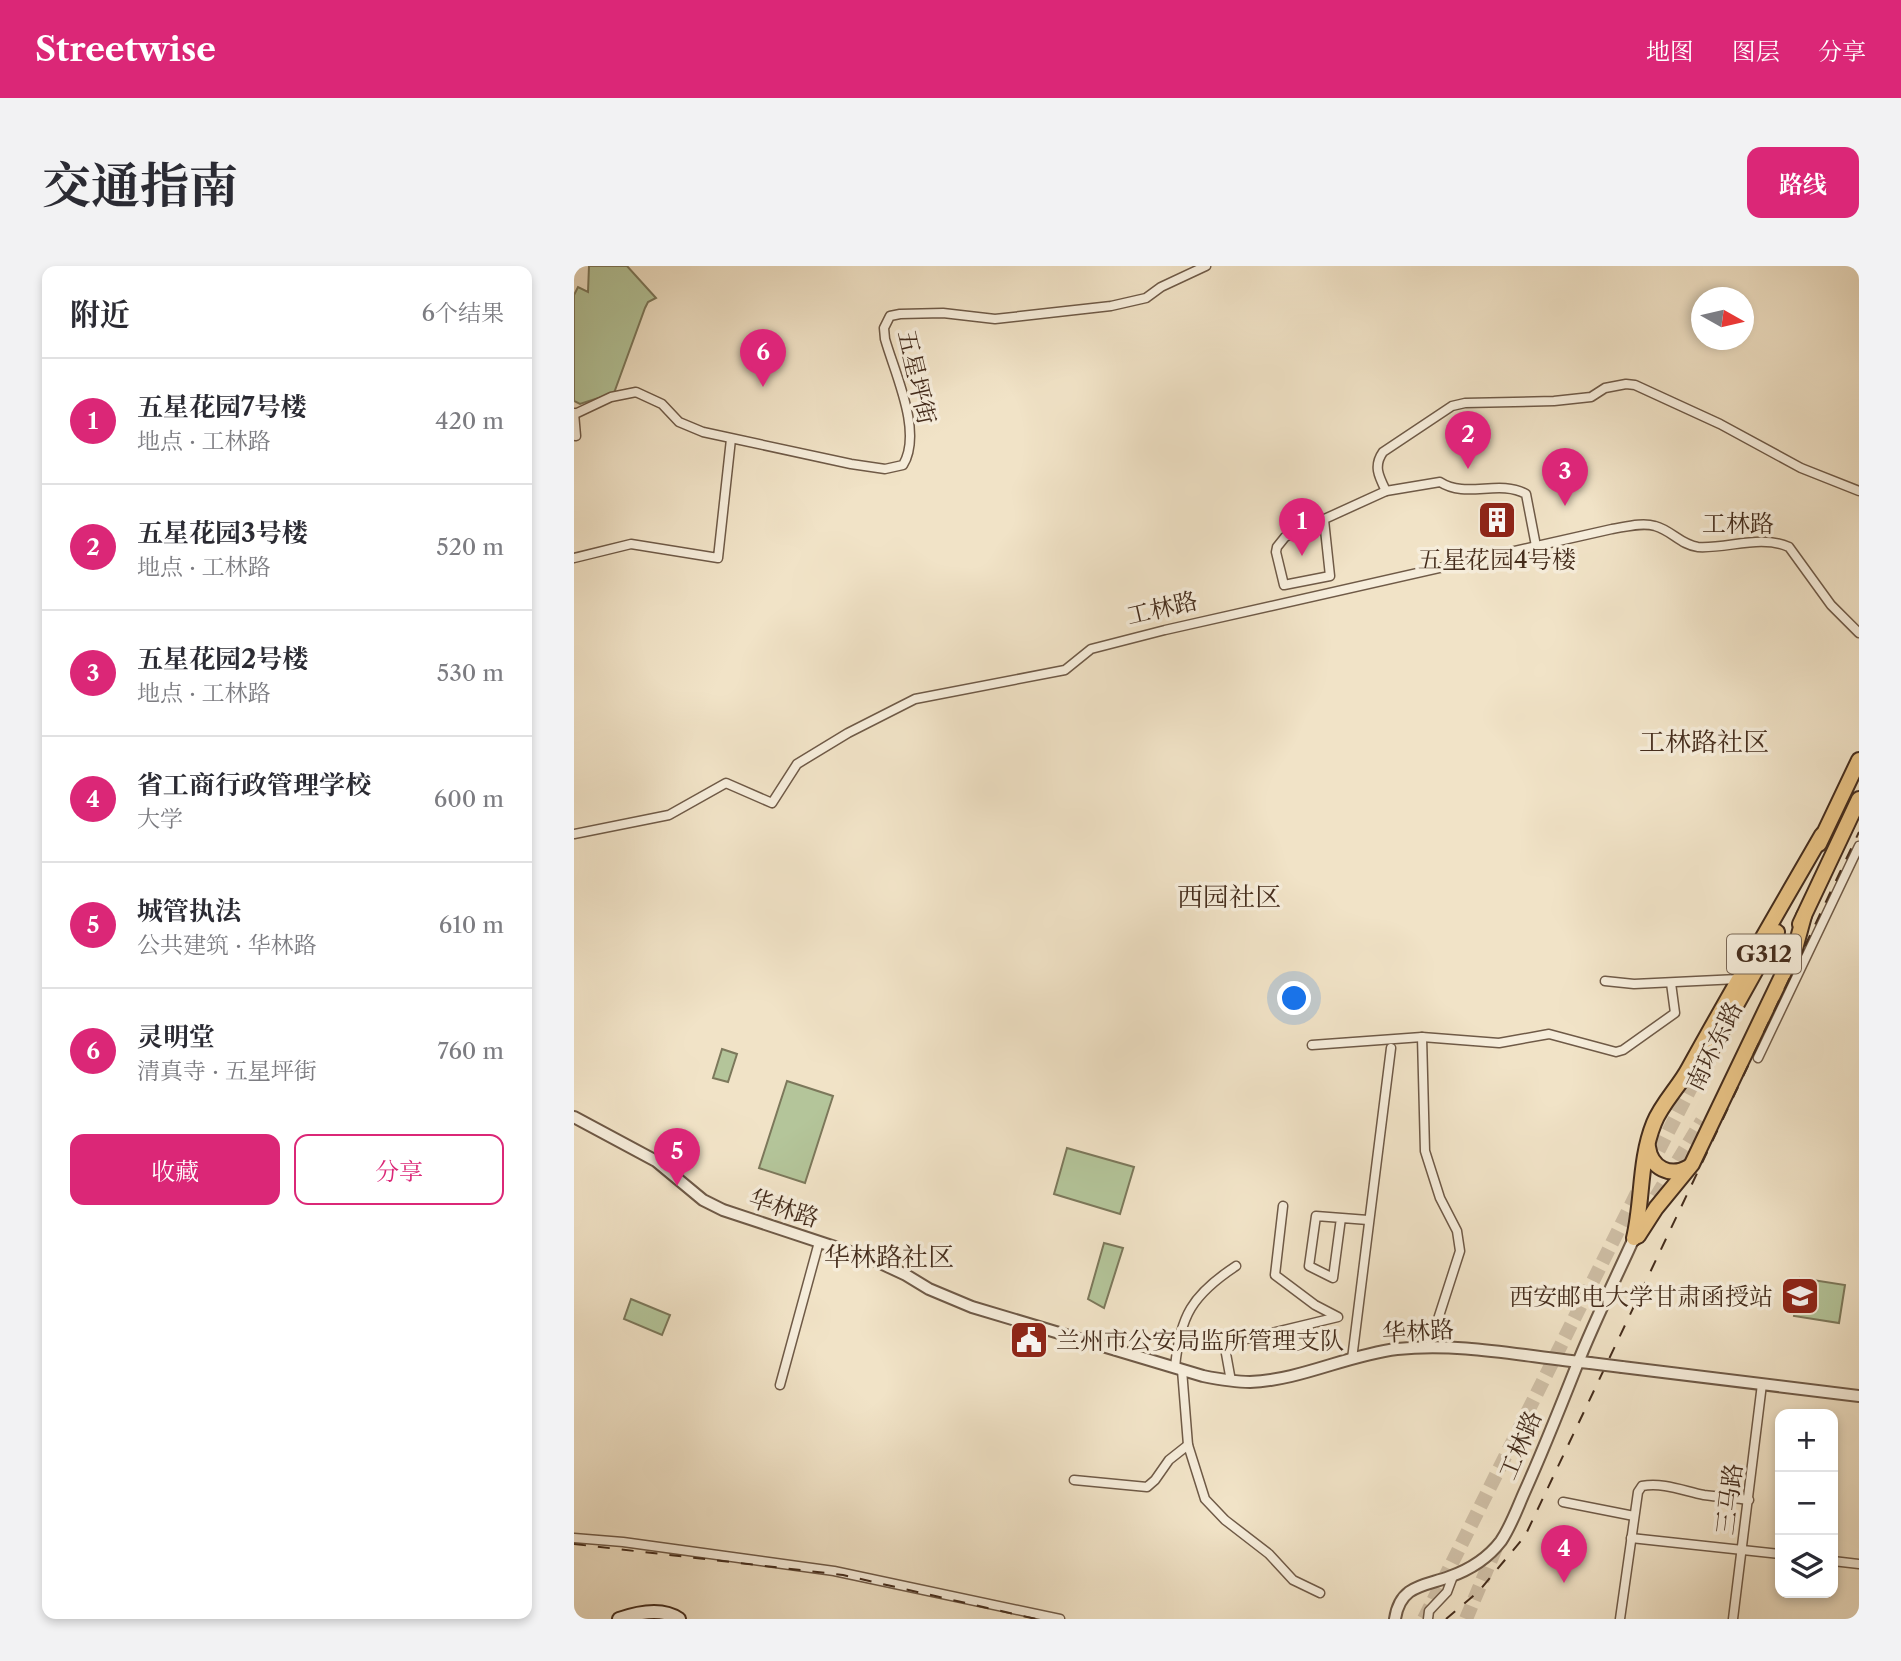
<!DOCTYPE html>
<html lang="zh">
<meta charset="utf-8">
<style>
:root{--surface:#fff;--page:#f2f2f3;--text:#2b2b33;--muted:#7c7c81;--line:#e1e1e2;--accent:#db2777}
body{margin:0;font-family:"Libre Caslon Text","Noto Serif SC",serif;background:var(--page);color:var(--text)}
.controls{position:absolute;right:21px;bottom:21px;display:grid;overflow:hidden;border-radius:14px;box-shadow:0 4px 10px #0003}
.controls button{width:63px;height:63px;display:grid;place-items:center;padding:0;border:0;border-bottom:2px solid var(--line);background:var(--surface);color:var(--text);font:35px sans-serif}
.compass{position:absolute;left:1117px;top:21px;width:63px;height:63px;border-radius:50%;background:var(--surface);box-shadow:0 4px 10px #0003;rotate:98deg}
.you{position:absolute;left:721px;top:733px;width:24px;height:24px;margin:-18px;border:5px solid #fff;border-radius:50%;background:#1a73e8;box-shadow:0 0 0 10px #1a73e833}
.badge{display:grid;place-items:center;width:46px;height:46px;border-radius:50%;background:var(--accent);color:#fff;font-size:23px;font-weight:700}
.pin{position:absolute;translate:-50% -58px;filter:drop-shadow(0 2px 4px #0008)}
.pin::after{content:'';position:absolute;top:37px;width:24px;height:21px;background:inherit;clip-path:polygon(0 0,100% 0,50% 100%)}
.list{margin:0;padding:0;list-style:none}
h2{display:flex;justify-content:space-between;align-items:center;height:91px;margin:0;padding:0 28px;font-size:30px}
h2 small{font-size:23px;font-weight:400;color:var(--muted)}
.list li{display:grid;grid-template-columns:46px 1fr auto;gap:21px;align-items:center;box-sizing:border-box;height:126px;padding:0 28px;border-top:2px solid var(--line)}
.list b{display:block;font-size:26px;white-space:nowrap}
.list p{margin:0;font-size:23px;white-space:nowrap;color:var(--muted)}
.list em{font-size:23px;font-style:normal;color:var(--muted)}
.actions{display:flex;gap:14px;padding:21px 28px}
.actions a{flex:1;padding:16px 0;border:2px solid var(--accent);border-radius:14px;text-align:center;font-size:24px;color:var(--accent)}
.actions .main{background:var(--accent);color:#fff}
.icon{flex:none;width:38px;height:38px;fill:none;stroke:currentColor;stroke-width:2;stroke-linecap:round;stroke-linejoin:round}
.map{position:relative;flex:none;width:1285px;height:1353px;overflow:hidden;border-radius:14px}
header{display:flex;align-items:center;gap:42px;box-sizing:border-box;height:98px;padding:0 35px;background:var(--accent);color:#fff}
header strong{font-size:33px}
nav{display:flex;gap:38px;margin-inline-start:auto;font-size:24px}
.intro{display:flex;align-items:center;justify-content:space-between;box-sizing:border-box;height:168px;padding:0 42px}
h1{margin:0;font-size:49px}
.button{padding:18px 32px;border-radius:14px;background:var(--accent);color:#fff;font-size:24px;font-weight:700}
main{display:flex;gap:42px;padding:0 42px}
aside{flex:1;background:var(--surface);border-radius:14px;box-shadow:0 4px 10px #0003}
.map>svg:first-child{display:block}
.green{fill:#b4c59a;stroke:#7c785b;stroke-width:2}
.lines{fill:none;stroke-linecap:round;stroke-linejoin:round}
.trunk-tunnel{stroke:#cebea5;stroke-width:14;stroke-dasharray:14 7;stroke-linecap:butt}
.minor-casing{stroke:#6f5a47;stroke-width:11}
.tertiary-casing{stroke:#6f5a47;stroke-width:14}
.secondary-casing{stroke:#442c1c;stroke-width:16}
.trunk-casing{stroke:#442c1c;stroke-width:18}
.minor{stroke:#f6eddb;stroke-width:8}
.tertiary{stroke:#f6eddb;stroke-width:10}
.secondary{stroke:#f6eddb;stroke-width:12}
.trunk{stroke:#e8c284;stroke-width:14}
.rail{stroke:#442c1c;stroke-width:2;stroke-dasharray:12 12;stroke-linecap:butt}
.tertiary-bridge-casing{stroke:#6f5a47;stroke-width:14;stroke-linecap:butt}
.tertiary-bridge{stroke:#f6eddb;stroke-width:10}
.labels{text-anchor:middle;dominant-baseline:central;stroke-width:7;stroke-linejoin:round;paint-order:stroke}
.shield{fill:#f6eddb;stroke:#796655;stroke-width:2}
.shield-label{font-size:23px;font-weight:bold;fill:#442c1c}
.street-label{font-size:24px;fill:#442c1c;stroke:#f6eddb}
.poi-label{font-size:24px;fill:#442c1c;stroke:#f6eddb}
.neighbourhood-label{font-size:26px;fill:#442c1c;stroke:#f6eddb}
</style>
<header>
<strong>Streetwise</strong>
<nav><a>地图</a><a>图层</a><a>分享</a></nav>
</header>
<div class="intro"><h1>交通指南</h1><a class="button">路线</a></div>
<main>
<aside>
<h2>附近<small>6个结果</small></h2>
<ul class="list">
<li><span class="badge">1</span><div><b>五星花园7号楼</b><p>地点 · 工林路</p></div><em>420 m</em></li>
<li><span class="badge">2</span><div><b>五星花园3号楼</b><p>地点 · 工林路</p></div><em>520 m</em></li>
<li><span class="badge">3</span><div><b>五星花园2号楼</b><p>地点 · 工林路</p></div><em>530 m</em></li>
<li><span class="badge">4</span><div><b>省工商行政管理学校</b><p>大学</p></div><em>600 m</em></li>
<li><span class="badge">5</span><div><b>城管执法</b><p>公共建筑 · 华林路</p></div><em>610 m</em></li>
<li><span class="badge">6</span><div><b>灵明堂</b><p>清真寺 · 五星坪街</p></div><em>760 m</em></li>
</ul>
<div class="actions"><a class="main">收藏</a><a>分享</a></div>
</aside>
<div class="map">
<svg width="1285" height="1353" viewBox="0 0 1285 1353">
<rect width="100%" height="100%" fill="#f1e3c7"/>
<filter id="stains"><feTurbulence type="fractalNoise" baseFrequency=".00286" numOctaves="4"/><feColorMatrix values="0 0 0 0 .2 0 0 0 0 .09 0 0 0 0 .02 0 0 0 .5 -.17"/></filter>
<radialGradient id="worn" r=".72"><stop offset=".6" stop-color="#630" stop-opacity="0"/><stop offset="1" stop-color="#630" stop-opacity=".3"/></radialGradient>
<g class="green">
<polygon points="15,0 53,0 82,32 74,36 71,42 40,127 6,138 0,135 0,29 4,21 14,26"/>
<polygon points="148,783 163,788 154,816 139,812"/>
<polygon points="213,815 259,830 231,917 185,902"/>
<polygon points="493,882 560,901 546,948 480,928"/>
<polygon points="530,977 549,982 530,1042 514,1033"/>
<polygon points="1226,1012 1271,1019 1265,1057 1220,1050"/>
<polygon points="57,1033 96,1049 88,1069 50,1053"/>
</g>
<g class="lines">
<g class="trunk-tunnel">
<polyline points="1075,903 1126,804"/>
<polyline points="1071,949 1128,855"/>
<polyline points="850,1353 1066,921"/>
<polyline points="892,1353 924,1277"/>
</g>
<defs>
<g id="minor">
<polyline points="0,147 2,170"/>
<path d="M1,148L37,131L62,126L88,138L105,156L129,166L277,198L311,203L329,199C349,166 321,108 311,73L310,62L316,50L326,48L369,47L421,53L537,40L572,32L587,21L632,0"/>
<path d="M812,225C805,211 799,200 809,186L878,140L891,137L980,135L1017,131L1031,122L1052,118L1061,119L1146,158L1227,202L1285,225"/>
<path d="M750,254L756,310L710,319L702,286L703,281L711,271L812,225L866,216C892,233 925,213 952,228L962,280"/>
<polyline points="0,292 57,278 144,292 157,173"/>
<path d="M0,568L95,549L152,517L198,537L223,498L274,467L341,433L491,404L517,383L591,364L1038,263C1051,261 1068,256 1081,260C1097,264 1107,279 1124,281C1154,283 1186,268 1215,281L1257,339L1285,367"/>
<polyline points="1031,715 1060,718 1164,713"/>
<polyline points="848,771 851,885 866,932 883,965 886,985 855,1081"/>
<polyline points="738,779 848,771 925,777 975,768 1042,786 1049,784 1101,747 1097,717"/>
<polyline points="1184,792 1285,580"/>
<polyline points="767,952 759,1012 735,1000 742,950 794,954"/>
<polyline points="778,1093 817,782"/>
<path d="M601,1101C606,1050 618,1029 662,1000"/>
<polyline points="608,1104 614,1179 631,1233 651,1254 695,1288 719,1314 746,1327"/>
<polyline points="657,1115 651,1082 660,1076 764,1051 741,1039 701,1009 709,940"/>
<polyline points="206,1119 245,976"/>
<polyline points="500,1214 573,1221 581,1214 595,1194 614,1179"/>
<polyline points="989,1236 1060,1250"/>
<polyline points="0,1272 49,1276 260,1305 486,1353"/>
<polyline points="1057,1272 1206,1288"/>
<polyline points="1259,1295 1285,1298"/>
<polyline points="854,1353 855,1345 873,1326 879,1310"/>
<path d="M1046,1353L1064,1226L1068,1220C1089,1216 1110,1225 1130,1229C1145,1231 1160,1232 1175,1234"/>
<polyline points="1159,1353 1188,1118"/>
</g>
<g id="tertiary">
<path d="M0,851L82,895L129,934L149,944L300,994L332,1009L355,1023L398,1041L629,1110C644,1113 660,1116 676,1116C727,1114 773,1089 823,1083C888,1076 952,1091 1016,1097"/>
<polyline points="1048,1101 1285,1130"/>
<path d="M821,1353C826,1319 850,1320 875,1311C895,1304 914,1292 927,1275C937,1260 943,1243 950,1227C969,1185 986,1142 1003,1099C1020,1056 1041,1014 1060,972"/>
</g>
<path id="secondary" d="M45,1353C62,1347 88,1341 105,1353"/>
<g id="trunk">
<polyline points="1245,578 1285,494"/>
<polyline points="1226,658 1285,533"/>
<polyline points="1126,804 1203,666"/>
<path d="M1074,881C1077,902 1096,912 1115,901"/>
<polyline points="1064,970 1082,942 1118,898 1221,683 1230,650"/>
<path d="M1060,972C1069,934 1065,894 1080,857C1088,837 1105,821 1115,802C1158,724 1203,647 1248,569"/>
</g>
</defs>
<use href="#minor" class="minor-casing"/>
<use href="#tertiary" class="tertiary-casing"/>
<use href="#secondary" class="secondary-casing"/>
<use href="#trunk" class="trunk-casing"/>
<use href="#minor" class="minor"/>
<use href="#tertiary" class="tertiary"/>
<use href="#secondary" class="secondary"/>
<use href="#trunk" class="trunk"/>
<g class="rail">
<polyline points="0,1278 269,1309 462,1353"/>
<polyline points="872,1353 905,1325 951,1270 1285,566"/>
</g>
<defs>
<polyline id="tertiary-bridge" points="1016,1097 1048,1101"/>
</defs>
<use href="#tertiary-bridge" class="tertiary-bridge-casing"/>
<use href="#tertiary-bridge" class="tertiary-bridge"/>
</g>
<defs>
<symbol id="building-square" viewBox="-11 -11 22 22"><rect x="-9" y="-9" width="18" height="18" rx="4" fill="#8f2418" stroke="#f6eddb"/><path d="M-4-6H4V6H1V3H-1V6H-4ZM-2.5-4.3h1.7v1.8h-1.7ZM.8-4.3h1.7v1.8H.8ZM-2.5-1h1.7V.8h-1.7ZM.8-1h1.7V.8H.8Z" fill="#fff"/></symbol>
<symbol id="university-square" viewBox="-11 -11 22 22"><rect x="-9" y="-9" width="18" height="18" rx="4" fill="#8f2418" stroke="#f6eddb"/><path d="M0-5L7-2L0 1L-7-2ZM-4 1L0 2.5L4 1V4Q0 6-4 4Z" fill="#fff"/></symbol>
<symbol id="civic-square" viewBox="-11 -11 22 22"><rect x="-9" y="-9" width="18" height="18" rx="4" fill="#8f2418" stroke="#f6eddb"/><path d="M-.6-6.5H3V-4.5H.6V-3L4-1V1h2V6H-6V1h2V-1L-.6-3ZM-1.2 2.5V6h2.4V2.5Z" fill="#fff"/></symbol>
</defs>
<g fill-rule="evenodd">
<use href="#building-square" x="901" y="232" width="44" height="44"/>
<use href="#university-square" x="1204" y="1008" width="44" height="44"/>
<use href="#civic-square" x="433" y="1052" width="44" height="44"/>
</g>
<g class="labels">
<rect class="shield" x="1153" y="668.5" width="74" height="39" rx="5"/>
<g class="shield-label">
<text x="1190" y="688">G312</text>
</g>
<g class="street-label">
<text transform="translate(343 111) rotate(77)">五星坪街</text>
<text x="1164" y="257">工林路</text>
<text transform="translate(588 342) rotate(-13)">工林路</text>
<text transform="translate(1140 780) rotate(-64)">南环东路</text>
<text transform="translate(210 942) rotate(18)">华林路</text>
<text transform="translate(844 1065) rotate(-3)">华林路</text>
<text transform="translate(946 1179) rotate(-67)">工林路</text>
<text transform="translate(1155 1233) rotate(-83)">三马路</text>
</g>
<g class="poi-label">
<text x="923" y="293">五星花园4号楼</text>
<text x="1199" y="1030" text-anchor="end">西安邮电大学甘肃函授站</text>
<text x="482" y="1074" text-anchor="start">兰州市公安局监所管理支队</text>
</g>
<g class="neighbourhood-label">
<text x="1130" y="476">工林路社区</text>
<text x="655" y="631">西园社区</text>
<text x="315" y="991">华林路社区</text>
</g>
</g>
<rect width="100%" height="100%" filter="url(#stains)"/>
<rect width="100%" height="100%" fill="url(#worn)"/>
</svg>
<div class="controls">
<button>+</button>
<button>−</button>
<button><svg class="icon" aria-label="layers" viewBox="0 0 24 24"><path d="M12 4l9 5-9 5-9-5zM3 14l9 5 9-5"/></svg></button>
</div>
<svg class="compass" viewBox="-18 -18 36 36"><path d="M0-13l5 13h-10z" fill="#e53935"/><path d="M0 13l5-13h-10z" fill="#7c7c81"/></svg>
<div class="you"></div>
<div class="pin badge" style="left:728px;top:290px">1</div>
<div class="pin badge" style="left:894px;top:203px">2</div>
<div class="pin badge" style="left:991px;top:240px">3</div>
<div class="pin badge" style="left:990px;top:1317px">4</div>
<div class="pin badge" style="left:103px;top:920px">5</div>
<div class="pin badge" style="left:189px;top:121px">6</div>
</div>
</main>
